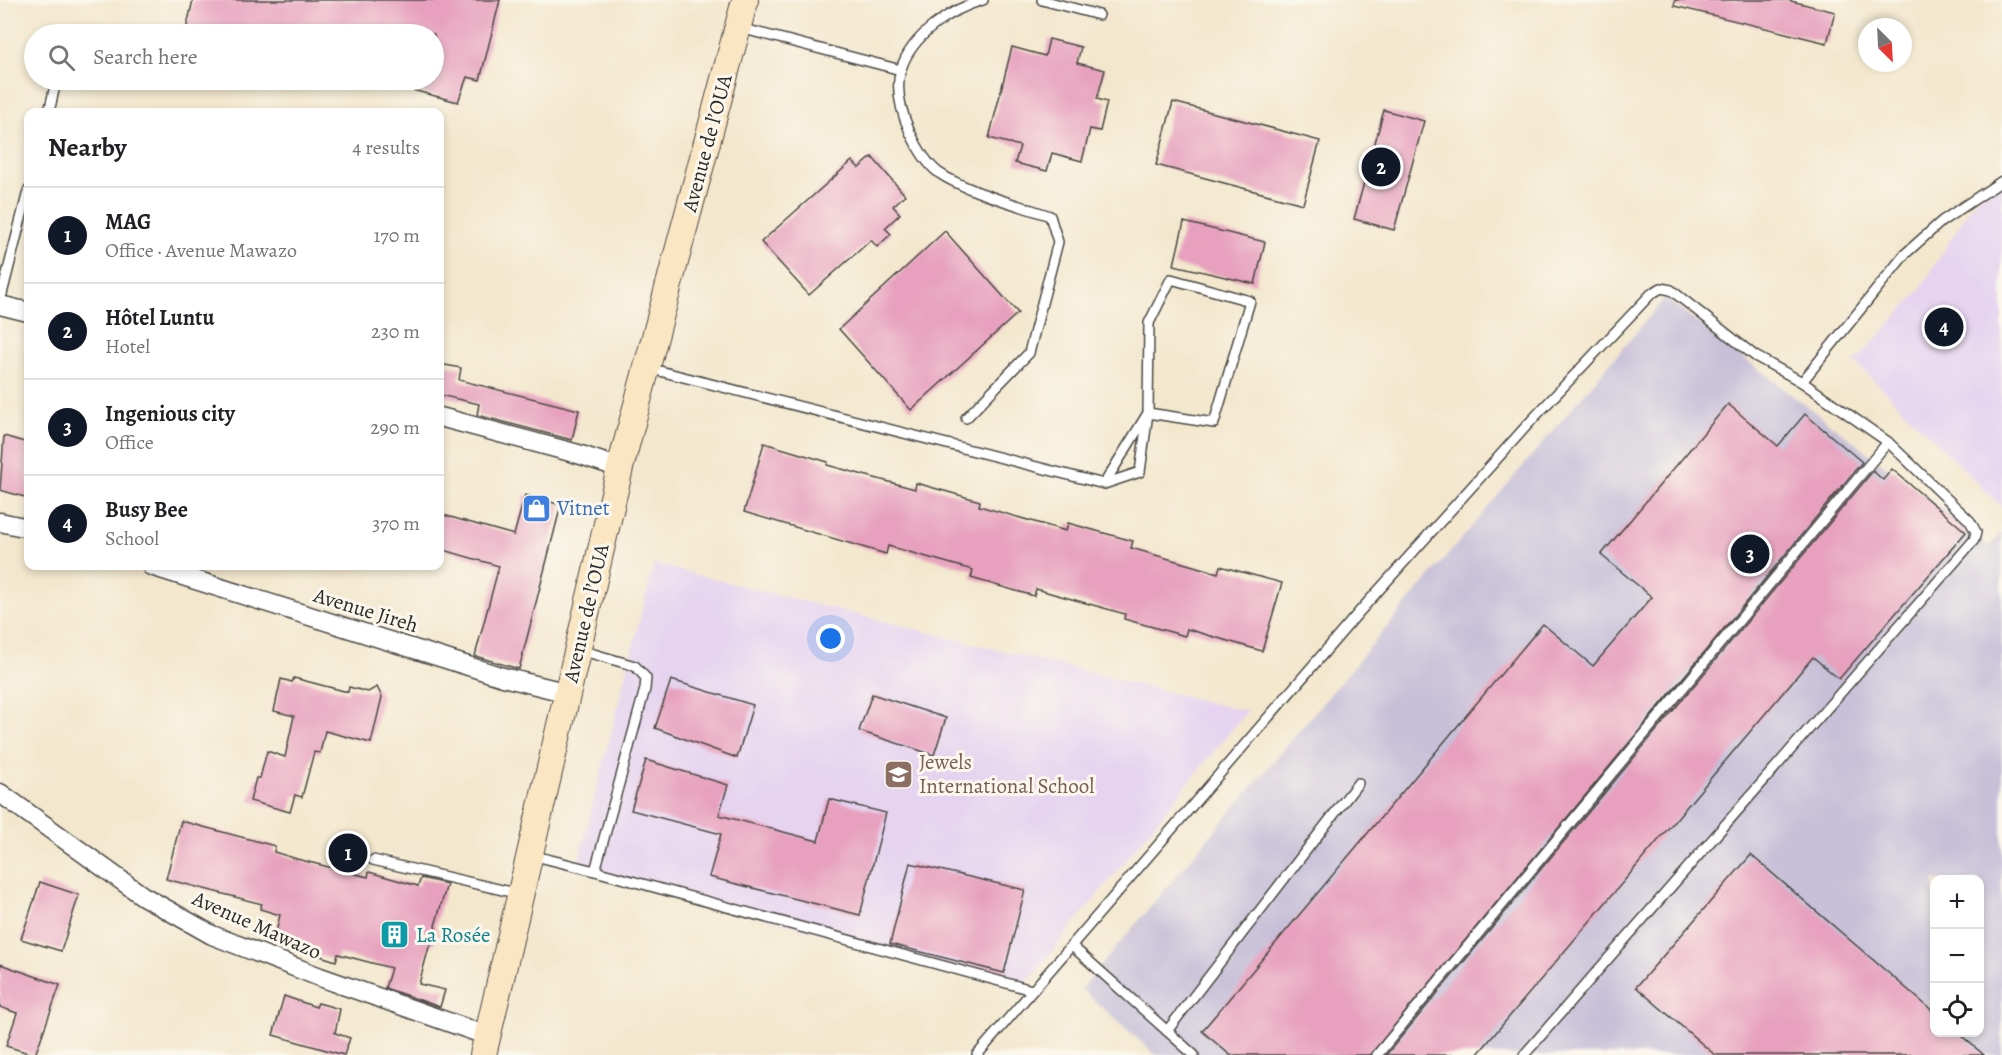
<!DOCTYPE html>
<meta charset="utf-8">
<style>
:root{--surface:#fff;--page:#f6f6f6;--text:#202124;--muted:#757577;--line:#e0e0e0;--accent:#111827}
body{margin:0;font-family:Alegreya,serif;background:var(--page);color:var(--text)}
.controls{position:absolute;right:18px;bottom:18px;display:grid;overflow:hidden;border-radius:12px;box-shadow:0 3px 9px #0003}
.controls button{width:54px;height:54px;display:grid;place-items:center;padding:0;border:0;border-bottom:2px solid var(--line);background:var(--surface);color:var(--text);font:30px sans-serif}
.compass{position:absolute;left:1858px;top:18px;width:54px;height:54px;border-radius:50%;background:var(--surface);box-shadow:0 3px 9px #0003;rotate:156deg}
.you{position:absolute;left:831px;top:639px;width:21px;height:21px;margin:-15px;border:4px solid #fff;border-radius:50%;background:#1a73e8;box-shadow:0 0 0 9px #1a73e833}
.badge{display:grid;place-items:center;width:39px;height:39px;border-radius:50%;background:var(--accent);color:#fff;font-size:20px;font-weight:700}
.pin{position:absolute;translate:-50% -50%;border:3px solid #fff;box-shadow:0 2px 6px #0006}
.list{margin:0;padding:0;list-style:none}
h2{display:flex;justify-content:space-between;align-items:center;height:78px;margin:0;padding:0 24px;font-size:26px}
h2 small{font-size:20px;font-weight:400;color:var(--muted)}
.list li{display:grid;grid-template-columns:39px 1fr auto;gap:18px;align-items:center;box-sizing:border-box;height:96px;padding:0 24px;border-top:2px solid var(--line)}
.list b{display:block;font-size:22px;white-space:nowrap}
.list p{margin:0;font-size:20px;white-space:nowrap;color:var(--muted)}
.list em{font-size:20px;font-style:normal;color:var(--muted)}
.icon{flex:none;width:33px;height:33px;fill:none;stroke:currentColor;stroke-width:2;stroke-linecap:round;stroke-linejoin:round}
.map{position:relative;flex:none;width:2002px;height:1055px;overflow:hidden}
.search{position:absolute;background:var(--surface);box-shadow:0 3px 9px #0003;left:24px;top:24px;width:420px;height:66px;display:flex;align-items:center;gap:15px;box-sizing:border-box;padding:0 21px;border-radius:33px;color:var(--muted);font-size:22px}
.panel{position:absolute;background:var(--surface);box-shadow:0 3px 9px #0003;left:24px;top:108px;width:420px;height:462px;border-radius:12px}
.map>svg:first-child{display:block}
.built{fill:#e5d3f0}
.industrial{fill:#c7c0d8;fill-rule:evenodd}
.building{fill:#e7a1be}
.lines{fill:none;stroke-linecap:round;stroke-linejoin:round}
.service-casing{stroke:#494743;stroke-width:12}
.minor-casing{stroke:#494743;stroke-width:21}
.secondary-casing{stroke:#494743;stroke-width:28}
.service{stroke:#fff;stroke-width:9}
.minor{stroke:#fff;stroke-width:18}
.secondary{stroke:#fbe6c4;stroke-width:26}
.labels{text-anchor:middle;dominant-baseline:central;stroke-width:6;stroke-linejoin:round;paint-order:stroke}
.street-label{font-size:21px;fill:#2b2b2b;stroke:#fbf7ec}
.shop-label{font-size:21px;fill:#366cbe;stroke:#fbf7ec;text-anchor:start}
.education-label{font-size:21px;fill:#785e54;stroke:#fbf7ec;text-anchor:start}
.culture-label{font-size:21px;fill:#0d838f;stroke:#fbf7ec;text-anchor:start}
</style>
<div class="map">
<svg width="2002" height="1055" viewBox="0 0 2002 1055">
<rect width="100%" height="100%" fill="#fbf7ec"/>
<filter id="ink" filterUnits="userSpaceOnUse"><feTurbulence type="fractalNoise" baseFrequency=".0167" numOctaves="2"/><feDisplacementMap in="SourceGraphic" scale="12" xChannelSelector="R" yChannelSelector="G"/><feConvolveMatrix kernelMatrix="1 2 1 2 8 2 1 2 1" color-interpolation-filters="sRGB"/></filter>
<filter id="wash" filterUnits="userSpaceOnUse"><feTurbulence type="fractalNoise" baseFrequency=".008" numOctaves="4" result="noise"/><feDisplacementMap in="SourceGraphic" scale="24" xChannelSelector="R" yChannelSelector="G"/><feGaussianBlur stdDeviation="1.35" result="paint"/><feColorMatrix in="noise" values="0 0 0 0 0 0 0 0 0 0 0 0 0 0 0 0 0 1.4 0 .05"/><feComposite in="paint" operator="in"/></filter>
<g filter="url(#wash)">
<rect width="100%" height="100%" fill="#f3e7cd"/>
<g class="built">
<polygon points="2002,185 2002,507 1855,362 1918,293 1976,198"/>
<polygon points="654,564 1211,703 1247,711 1022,988 577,866"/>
</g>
<path class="industrial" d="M1665,298L1980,538L1988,547L2002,532V1055H1156L1081,989ZM1934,880H1980V1032H1934Z"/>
<g id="blocks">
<g class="building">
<polygon points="193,0 500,0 480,80 467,77 458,102 393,85 393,80 434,80 434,34 185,34"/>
<polygon points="1675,0 1787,0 1835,12 1827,43 1674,6"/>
<polygon points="1049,39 1081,47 1077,63 1105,70 1097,99 1107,102 1100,131 1090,129 1082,161 1052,153 1047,171 1015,163 1020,146 989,138 1012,47 1045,56"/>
<polygon points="1173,102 1320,141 1303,204 1156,165"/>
<polygon points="1384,110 1424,121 1394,230 1354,219"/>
<polygon points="872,157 905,195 893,206 900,214 885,228 891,234 877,247 871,240 809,295 761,242 852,161 859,168"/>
<polygon points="1184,222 1265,242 1255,284 1174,265"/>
<polygon points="945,231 1018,313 911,410 839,329"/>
<polygon points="440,364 461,368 459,380 579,410 572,440 477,415 479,404 440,395"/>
<polygon points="1728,404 1778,446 1805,414 1862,462 1370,1055 1230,1055 1202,1031 1543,624 1593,666 1652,597 1601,555"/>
<polygon points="4,436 28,443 28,498 0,490"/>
<polygon points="764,443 828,462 827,465 915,489 916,483 980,501 979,506 1066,531 1068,523 1133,541 1131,548 1218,573 1220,566 1282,583 1262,651 1187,629 1185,636 1124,619 1125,614 1036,589 1034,596 971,578 973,570 888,546 886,554 744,512"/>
<polygon points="1892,469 1966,532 1839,679 1813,657 1477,1055 1386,1055 1873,471 1883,480"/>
<polygon points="525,495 561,505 519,669 475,656 499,566 440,549 440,514 514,535"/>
<polygon points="294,678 348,692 349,687 368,692 377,687 382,697 371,743 325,731 320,753 314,752 302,797 295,795 290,812 250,801 256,778 260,778 267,751 285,757 294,716 274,711 281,679 292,682"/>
<polygon points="671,680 753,705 737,758 655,728"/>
<polygon points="872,694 946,718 934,755 859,731"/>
<polygon points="646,760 728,785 719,815 818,841 829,799 886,813 860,915 709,877 721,834 631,810"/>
<polygon points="181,821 275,846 274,852 297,859 368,877 369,872 418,886 421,878 447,884 435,926 439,938 429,947 419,984 445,990 440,1007 385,988 391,968 338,954 336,961 274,941 280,915 260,909 262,904 166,879"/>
<polygon points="1751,855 1935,1013 1935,1032 1957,1032 1984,1055 1715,1055 1636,987"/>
<polygon points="910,863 1025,890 1004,973 890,944"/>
<polygon points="40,882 79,895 61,951 21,939"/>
<polygon points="0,964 60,985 35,1055 6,1046 17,1013 0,1007"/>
<polygon points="284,996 316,1007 318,1003 340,1009 335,1033 350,1038 344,1055 273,1035"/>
</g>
</g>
</g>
<g filter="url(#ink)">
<use href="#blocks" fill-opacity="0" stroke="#494743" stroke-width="1.5"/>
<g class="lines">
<defs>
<g id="service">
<polyline points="1042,0 1099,15"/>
<polyline points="740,28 901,70"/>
<polyline points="49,112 55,86"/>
<polyline points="0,302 28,191"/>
<polyline points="648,368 1104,484"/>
<polyline points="1802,382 1905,254 1942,221 2002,181"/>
<polyline points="1148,413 1104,484 1140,472 1148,413 1149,323 1171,279 1250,301 1214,423 1148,413"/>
<path d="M966,418L1029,353L1058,242L1050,216C1019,205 965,191 939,173C927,164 916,145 910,132C902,114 895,89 901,69C912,35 951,9 983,0"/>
<polyline points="531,855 595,871 645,689 646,678 635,666 580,650"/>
<polyline points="373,860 520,894"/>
<polyline points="595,871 1032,990"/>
<polyline points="1072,946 1194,1055"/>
<polyline points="1167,1031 1358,783"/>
<polyline points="977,1055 1360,611 1530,422 1651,294 1661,288 1671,290 1755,356 1802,382 1888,442 1970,521 1976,532 1974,540 1524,1055"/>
<polyline points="1377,1055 1888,442"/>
</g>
<g id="minor">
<polyline points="0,305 28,312"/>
<polyline points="440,417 578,454 620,468"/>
<polyline points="0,522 28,528"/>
<polyline points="151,566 503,677 568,693"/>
<polyline points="0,793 143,896 212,935 320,977 488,1036"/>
</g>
<polyline id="secondary" points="483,1055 620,468 745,0"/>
</defs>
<use href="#service" class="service-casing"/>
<use href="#minor" class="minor-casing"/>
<use href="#secondary" class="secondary-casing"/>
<use href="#service" class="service"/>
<use href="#minor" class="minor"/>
<use href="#secondary" class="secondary"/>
</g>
</g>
<defs>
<symbol id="shop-square" viewBox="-11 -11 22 22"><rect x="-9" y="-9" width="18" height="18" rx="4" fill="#3f7fe0" stroke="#fbf7ec"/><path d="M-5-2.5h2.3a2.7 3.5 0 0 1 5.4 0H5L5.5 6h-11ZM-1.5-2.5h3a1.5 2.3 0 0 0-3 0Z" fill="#fff"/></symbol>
<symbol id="school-square" viewBox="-11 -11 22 22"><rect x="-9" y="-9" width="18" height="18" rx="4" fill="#8d6e63" stroke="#fbf7ec"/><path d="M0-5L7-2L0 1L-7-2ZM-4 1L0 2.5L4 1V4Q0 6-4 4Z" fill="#fff"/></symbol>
<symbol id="building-square" viewBox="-11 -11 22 22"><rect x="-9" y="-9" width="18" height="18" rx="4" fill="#0f9aa8" stroke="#fbf7ec"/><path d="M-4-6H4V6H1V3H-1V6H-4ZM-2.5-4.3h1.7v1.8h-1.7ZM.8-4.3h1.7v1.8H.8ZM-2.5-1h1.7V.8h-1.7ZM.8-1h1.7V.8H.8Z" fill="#fff"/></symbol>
</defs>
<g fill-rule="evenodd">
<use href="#shop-square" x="520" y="492" width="33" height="33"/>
<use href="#school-square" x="882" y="758" width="33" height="33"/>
<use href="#building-square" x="378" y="918" width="33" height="33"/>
</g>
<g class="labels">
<g class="street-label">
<text transform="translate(707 143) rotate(-75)">Avenue de l’OUA</text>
<text transform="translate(366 610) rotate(17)">Avenue Jireh</text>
<text transform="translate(586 613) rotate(-77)">Avenue de l’OUA</text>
<text transform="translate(257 925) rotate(24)">Avenue Mawazo</text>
</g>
<g class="shop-label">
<text x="557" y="508">Vitnet</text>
</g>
<g class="education-label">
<text x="919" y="762">Jewels<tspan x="919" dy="24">International School</tspan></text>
</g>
<g class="culture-label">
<text x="416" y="935">La Rosée</text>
</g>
</g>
</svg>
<div class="controls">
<button>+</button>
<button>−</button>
<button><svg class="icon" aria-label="locate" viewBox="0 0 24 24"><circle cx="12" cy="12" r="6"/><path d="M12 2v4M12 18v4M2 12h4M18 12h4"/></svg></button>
</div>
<svg class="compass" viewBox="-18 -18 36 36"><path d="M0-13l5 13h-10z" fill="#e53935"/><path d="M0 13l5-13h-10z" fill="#757577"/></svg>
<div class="you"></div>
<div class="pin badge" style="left:348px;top:853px">1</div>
<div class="pin badge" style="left:1381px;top:167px">2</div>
<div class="pin badge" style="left:1750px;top:554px">3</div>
<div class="pin badge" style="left:1944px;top:327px">4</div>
<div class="search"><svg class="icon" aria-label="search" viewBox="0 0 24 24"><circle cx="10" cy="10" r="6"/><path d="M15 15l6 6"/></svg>Search here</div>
<section class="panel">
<h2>Nearby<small>4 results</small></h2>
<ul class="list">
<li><span class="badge">1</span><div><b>MAG</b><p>Office · Avenue Mawazo</p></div><em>170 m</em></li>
<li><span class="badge">2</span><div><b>Hôtel Luntu</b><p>Hotel</p></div><em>230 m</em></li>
<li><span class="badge">3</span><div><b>Ingenious city</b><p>Office</p></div><em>290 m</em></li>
<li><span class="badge">4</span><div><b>Busy Bee</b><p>School</p></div><em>370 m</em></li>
</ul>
</section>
</div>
